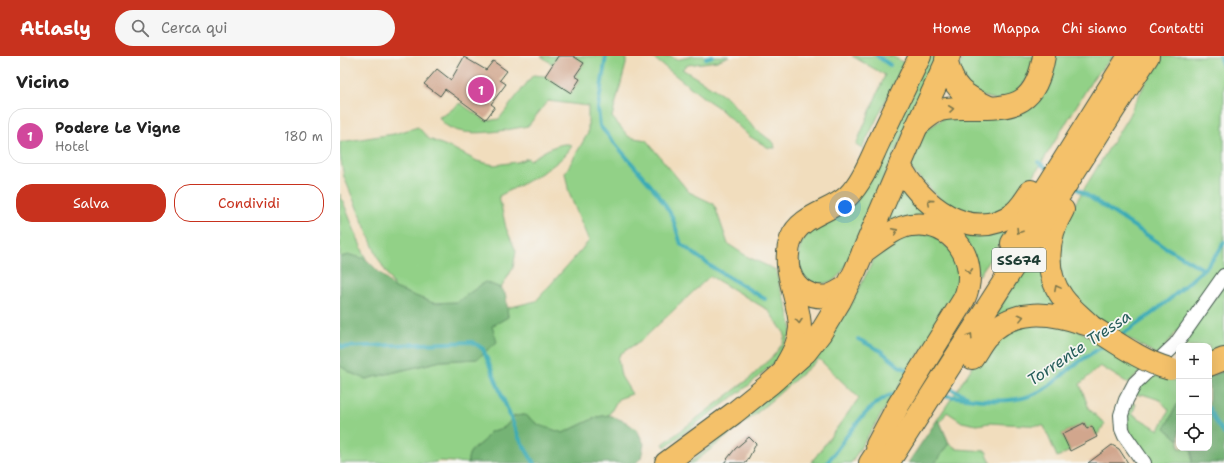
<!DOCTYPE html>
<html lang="it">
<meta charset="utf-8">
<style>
:root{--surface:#fff;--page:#f6f6f6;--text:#222;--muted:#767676;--line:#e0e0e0;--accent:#c8321e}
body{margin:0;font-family:"Shantell Sans",sans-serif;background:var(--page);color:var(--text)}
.controls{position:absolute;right:12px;bottom:12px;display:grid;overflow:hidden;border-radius:8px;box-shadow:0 4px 16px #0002}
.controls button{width:36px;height:36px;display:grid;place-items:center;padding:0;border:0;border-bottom:1px solid var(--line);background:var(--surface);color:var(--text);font:20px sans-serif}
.you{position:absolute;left:505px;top:151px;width:14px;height:14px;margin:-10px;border:3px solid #fff;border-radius:50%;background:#1a73e8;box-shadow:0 0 0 6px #1a73e833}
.badge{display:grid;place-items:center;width:26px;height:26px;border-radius:50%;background:var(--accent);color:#fff;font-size:13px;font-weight:700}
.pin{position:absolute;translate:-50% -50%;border:2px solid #fff;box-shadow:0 1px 4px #0006}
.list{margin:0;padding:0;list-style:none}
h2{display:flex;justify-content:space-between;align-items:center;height:52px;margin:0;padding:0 16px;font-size:17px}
h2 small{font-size:13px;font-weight:400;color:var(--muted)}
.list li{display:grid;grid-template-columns:26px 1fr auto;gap:12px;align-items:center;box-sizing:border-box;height:56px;margin:0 8px 8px;padding:0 8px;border:1px solid var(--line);border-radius:16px}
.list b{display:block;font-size:15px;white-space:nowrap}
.list p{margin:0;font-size:13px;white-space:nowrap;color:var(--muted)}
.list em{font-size:13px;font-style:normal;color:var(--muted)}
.actions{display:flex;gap:8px;padding:12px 16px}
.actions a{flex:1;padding:9px 0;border:1px solid var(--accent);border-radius:16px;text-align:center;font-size:14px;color:var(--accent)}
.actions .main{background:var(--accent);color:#fff}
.icon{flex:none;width:22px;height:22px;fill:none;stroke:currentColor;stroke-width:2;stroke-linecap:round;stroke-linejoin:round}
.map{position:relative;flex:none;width:884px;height:407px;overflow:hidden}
header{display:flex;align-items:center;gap:24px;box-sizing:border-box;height:56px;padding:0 20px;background:var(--accent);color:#fff}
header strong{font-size:19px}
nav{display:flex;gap:22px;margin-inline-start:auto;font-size:14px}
.search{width:280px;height:36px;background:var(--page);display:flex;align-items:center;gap:10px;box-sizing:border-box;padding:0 14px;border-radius:22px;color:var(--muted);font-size:15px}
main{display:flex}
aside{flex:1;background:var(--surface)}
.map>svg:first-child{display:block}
.green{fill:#92d187;stroke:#58875e}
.forest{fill:#75b374;stroke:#4a7854}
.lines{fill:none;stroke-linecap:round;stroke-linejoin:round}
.stream{stroke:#39aab5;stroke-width:4}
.building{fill:#d1a68d}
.street-casing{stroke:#3e5549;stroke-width:16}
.primary-casing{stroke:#3e5549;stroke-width:24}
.highway-casing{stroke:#3e5549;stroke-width:24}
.street{stroke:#fff;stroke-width:14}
.primary{stroke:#f4c16a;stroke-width:22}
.highway{stroke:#f4c16a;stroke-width:22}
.highway-bridge-casing{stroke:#3e5549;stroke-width:24;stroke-linecap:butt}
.highway-bridge{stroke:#f4c16a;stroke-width:22}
.oneway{stroke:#7f784c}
.labels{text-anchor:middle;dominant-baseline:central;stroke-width:3.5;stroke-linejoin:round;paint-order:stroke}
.shield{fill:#f6f6f2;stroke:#60746d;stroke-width:1}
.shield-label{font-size:14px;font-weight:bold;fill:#1f3d34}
.water-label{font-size:16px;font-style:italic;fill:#275e5b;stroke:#f6f6f2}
</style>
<header>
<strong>Atlasly</strong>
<div class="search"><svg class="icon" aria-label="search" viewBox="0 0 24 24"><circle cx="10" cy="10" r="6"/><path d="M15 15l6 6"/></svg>Cerca qui</div>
<nav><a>Home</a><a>Mappa</a><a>Chi siamo</a><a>Contatti</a></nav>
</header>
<main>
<aside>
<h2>Vicino<small></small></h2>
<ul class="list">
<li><span class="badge" style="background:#d1479c">1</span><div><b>Podere Le Vigne</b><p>Hotel</p></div><em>180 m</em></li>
</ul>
<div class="actions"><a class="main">Salva</a><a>Condividi</a></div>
</aside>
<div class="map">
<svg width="884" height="407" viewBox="0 0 884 407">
<rect width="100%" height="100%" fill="#f6f6f2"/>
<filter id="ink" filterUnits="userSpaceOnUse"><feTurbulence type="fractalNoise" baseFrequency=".025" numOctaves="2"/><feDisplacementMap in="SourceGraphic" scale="8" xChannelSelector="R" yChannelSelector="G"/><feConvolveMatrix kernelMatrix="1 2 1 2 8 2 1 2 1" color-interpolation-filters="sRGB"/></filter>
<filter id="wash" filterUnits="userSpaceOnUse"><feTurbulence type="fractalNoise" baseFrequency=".012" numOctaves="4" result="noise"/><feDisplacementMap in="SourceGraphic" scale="16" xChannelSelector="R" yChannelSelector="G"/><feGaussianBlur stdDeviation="0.9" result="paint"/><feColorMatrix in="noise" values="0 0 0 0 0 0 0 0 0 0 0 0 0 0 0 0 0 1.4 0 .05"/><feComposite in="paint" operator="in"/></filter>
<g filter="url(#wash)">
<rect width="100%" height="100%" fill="#f1ddbd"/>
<g class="green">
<polygon points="201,0 218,0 212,8"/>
<path d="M233,0H286V8L272,61L289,81L306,84L349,136L374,148L388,188L408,201L436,214L440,232L447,250L452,274L437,304L408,330L325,391L323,388L409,323L434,299L443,287L445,278L428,254L370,220L303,283L280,298L278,303L281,320L292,338L278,343L269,359L257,361L223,377L199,369L185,359L175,360L165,371L150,376C148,379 146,382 144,384C136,392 127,393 128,407L100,405L91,407H0V310L13,318L26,323L101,305L137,303L152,270L168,261L167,252L196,245L249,185L229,137L225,117L248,77V50L208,45L188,70C165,74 112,87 99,61L106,58L120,47L146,65L159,63L193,19L205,20L231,37L240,23L235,20L244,7Z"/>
<polygon points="311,0 331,0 336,4 353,0 389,0 377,5 348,9 342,13 387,41 413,71 434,87 435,92 429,92 409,80 379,52 364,42"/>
<polygon points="512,0 552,0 564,7 522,93 516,89 545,19"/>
<path d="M589,0H597L505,211C502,216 499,220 495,223C486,229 471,230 464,221C457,210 457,189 466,180C471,174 480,172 487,168C495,163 502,157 510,152Z"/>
<polygon points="625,0 695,0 692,17 676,37 657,44 631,37 619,12 622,3"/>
<polygon points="713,0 774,0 754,21 679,144 657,159 614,157 570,112 584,76 606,60 654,61"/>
<polygon points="819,0 884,0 884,213 877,225 818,299 755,264 718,223 722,169 788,61"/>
<path d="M78,71L89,83L114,93L137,105L154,109L177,106L188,102L190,104C200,98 220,84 232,89C225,108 178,130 159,140L166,172L176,195L173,212L161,232L145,226L117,246L93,247L55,232L38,202L4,121L0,99V86L54,78Z"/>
<polygon points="561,125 583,149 672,168 639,220 627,186 543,173"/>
<polygon points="0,138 26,203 10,199 0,201"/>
<polygon points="591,178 617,199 622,229 511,407 471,407 519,342 479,303 412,361 353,407 349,407 365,395 447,324 508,254 536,199 559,181"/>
<polygon points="698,190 701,191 719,250 651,265"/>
<polygon points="884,229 884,293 869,300 869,290 839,290"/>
<polygon points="724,266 805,312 788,327 760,310 740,328 749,353 765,368 758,378 756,379 752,370 747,373 744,367 722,378 730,395 717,401 704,370 649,367 637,369 622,366 607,356 600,366 597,364 649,286 676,267"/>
<path d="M812,318L821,322L839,325V345L825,372L839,384V392H848L852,395V407H811C803,396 785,376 787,362C788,357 791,351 793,347L796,348L792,358L819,374L829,354L820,344L802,338L801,340L795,337Z"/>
<polygon points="609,387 617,393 646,395 651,407 595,407"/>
</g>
<g class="forest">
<path d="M10,199L26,203L55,232L93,247L117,246L145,226C170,235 165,236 168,261L152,270L157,286L137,303L101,305L26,323L13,318L0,310V201Z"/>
<polygon points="884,315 884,407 852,407 852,395 848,392 869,392 869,320"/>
<polygon points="839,345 839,384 825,372"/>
<path d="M185,359L199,369L223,377L257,361L269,359L286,366L297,374L304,388L301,402L296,407H128C127,394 136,392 144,384C146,382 148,379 150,376L165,371L174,360Z"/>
<polygon points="597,364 600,366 609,387 595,407 568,407"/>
</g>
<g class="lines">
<g class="stream">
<polyline points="266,0 258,52 260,70 318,138 332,160 341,188 372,211 425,243"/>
<polyline points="537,0 550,9"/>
<polyline points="879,0 884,13"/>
<polyline points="366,2 372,0"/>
<polyline points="698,106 711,115"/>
<polyline points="733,130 825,191 863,213"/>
<path d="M779,280C804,265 826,247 848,227C862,215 876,203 884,186"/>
<polyline points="518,283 541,295 559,310 572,316"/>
<polyline points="0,289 2,291 133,286 143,293 179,382 194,407"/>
<polyline points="604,330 627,340"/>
<path d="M600,339C630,342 668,351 697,337C710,331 720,321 731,312C742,303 754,296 766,288"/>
<polyline points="869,352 877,368 884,378"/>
<path d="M487,407C504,385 529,342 558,337"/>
</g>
</g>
<g id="blocks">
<g class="building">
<polygon points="218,0 233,0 244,7 235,20 240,23 231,37 205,20"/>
<polygon points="124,1 146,14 153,5 167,15 160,24 166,28 151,48 155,51 146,63 105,33 100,40 84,28 97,13 111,24"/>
<polygon points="744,367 747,373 752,370 757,381 730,395 722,378"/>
<polygon points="409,381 416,388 406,407 384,407 395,393"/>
<polygon points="772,389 779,393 788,407 748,407"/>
</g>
</g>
</g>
<g filter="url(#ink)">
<use href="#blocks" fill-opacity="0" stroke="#3e5549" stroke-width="1"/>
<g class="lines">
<defs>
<polyline id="street" points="804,407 785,380 782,373 781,359 786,344 795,327 836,288 884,220"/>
<g id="primary">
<path d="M606,3C613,33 623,39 649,51"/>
<path d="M577,70C584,64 591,57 600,54C610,51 622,52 633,52C677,53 696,47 704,0"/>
<path d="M450,217C455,233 472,243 488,240C495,238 500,234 506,231"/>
<path d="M446,309C453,297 459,286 460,272C460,244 440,212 451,183C460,159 491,156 508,140C522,126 530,105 538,88C552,58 566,29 580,0"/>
<polyline points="326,407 394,357 430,328 466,296 480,278 500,245 515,215 577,70 609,0"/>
</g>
<g id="highway">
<path d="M560,109C579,148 631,189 674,157C681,151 686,143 691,135"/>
<path d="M723,154C707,181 703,216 723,242C731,253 742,261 752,271"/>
<polyline points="672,187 789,0"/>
<path d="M523,196C538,186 553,172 571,169C613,163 641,206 624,243L559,348L537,389"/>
<path d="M632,302C637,295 641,287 646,281C674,251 711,256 745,268"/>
<polyline points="869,309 884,303"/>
<polyline points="530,407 549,378"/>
<polyline points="548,407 808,0"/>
</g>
</defs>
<use href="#street" class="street-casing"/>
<use href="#primary" class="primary-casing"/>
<use href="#highway" class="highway-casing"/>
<use href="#street" class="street"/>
<use href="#primary" class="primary"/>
<use href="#highway" class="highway"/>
<defs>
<path id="highway-bridge" d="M752,271C776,286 801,305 830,313"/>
</defs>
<use href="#highway-bridge" class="highway-bridge-casing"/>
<use href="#highway-bridge" class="highway-bridge"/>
</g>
<defs><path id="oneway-chevron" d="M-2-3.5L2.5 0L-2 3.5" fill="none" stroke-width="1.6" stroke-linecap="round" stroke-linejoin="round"/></defs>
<g class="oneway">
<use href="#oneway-chevron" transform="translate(611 53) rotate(-6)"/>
<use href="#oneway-chevron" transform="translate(590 146) rotate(-139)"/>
<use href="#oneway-chevron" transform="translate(555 175) rotate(-26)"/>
<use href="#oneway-chevron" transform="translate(679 175) rotate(122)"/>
<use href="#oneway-chevron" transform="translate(629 215) rotate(86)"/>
<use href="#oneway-chevron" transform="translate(717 232) rotate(-118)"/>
<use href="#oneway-chevron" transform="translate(681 261) rotate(-14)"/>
<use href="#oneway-chevron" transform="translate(459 265) rotate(85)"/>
<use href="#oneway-chevron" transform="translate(630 280) rotate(-57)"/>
</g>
</g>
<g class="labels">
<rect class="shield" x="652" y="192" width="54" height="24" rx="3"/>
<g class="shield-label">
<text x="679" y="204">SS674</text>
</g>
<g class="water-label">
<text transform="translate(739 292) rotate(-34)">Torrente Tressa</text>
</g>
</g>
</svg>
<div class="controls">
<button>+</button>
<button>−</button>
<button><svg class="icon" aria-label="locate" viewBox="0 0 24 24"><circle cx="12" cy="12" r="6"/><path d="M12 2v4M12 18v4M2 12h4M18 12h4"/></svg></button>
</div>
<div class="you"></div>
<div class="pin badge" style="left:141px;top:34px;background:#d1479c">1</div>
</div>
</main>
